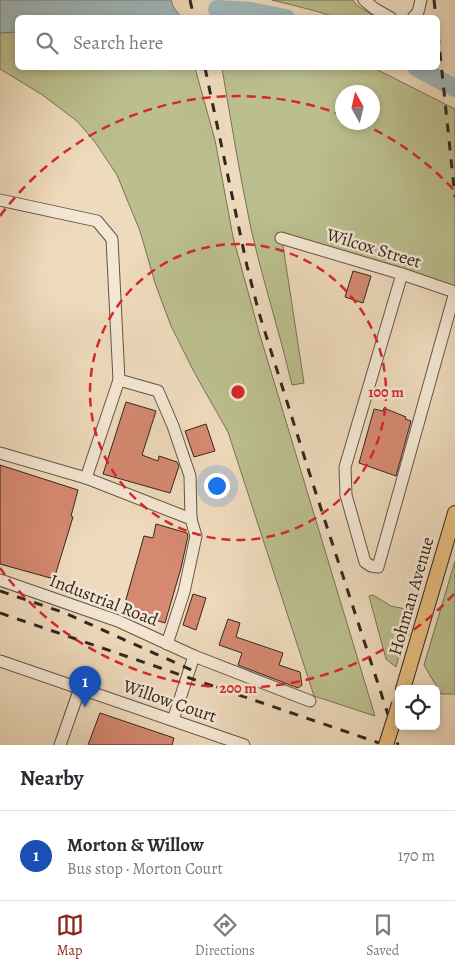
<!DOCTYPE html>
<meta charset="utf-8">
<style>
:root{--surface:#fff;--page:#f7f7f7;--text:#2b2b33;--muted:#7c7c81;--line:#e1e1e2;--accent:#8f2418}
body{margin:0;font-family:Alegreya,serif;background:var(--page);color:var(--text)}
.controls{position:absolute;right:15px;bottom:15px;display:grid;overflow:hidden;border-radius:8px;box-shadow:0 2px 8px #0003}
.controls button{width:45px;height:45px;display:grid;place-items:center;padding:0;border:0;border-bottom:1px solid var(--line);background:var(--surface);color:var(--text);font:25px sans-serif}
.compass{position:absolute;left:335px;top:85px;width:45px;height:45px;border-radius:50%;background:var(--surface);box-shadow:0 2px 8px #0003;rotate:352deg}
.you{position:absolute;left:216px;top:485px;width:18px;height:18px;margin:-12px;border:4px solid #fff;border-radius:50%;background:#1a73e8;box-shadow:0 0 0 8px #1a73e833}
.badge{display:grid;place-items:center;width:32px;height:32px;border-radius:50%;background:var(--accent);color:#fff;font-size:16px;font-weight:700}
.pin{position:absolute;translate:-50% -41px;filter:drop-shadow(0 1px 2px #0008)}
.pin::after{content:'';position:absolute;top:26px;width:18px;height:15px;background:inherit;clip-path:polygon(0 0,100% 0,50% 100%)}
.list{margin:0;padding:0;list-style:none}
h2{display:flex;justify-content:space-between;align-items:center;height:65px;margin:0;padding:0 20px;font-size:21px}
h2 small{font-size:16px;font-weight:400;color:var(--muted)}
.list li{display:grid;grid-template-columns:32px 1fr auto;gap:15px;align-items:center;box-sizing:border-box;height:90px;padding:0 20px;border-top:1px solid var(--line)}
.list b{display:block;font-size:19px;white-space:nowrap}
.list p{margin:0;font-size:16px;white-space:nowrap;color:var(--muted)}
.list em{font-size:16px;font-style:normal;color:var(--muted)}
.icon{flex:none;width:28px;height:28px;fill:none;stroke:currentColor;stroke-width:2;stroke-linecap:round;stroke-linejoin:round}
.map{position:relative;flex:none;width:455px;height:745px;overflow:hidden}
.search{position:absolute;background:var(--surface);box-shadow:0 2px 8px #0003;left:15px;right:15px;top:15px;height:55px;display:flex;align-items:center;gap:12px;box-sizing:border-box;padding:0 18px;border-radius:8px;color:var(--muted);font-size:19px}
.sheet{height:155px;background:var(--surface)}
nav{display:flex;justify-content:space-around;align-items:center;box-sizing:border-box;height:70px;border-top:1px solid var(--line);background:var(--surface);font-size:14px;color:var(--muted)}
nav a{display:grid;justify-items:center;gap:2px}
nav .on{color:var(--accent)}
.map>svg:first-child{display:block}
.green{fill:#bbbe8e;stroke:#777258;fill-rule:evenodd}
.water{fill:#9fb8bc;stroke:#747e7e}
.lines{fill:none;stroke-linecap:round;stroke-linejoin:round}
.river{stroke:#9fb8bc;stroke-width:18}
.building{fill:#d58971;stroke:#332721}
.minor-casing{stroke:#625448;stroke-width:13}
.major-casing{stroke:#332721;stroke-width:16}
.minor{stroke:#f4e7d3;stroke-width:11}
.major{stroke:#e7bd7e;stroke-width:14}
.rail{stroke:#332721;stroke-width:3;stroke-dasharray:9 9;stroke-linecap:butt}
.major-bridge-casing{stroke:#332721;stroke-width:16;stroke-linecap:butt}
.major-bridge{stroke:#e7bd7e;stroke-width:14}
.ring{fill:none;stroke:#d62828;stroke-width:2.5;stroke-dasharray:9 6}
.labels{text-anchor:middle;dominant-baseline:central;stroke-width:5;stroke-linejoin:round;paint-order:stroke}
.street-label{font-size:18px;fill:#332721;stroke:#f4e7d3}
.centre{fill:#d62828;stroke:#f4e7d3;stroke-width:2.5}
.ring-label{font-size:15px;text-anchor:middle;font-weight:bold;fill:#d62828;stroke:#f4e7d3;stroke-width:5;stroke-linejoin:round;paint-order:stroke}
</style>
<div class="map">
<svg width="455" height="745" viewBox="0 0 455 745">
<rect width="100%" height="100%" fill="#eedabc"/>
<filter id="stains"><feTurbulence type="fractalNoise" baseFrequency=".004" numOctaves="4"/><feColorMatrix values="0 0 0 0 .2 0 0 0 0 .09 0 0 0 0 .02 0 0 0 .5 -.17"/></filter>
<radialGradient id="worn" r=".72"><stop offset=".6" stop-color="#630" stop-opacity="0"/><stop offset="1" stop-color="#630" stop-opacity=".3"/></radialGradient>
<g class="green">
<polygon points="272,0 353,0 356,5 376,17 335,17 312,10"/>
<polygon points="17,32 18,68 195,68 215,140 233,237 259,332 375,716 314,696 228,432 194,372 171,326 155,283 140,231 117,175 95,142 77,121 41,94 0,69 0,33"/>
<path d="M222,68H374L455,109V292L282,239L304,383L292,385C280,333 263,282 251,229C240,176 231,122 222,68ZM342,92H372V122H342Z"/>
<polygon points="455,561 455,694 441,694 424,665"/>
<polygon points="373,595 391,606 411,610 396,667 386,659 369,596"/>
</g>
<polygon class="water" points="0,0 171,0 174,8 181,17 18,18 17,32 0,33"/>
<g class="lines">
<g class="river">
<polyline points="217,9 251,11 286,18"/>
<polyline points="417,68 455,88"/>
</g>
</g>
<g class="building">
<polygon points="353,271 371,276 363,303 345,297"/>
<polygon points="126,402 156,411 142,455 158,461 159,456 177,462 179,466 170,493 103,474"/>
<polygon points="384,408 406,417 405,419 411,421 396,476 359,463 374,409 383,411"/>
<polygon points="206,424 215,451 194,457 185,431"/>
<polygon points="0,465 78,490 71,516 73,517 54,579 0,564"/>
<polygon points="156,524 187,533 188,536 181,568 165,623 123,610 144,536 153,538"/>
<polygon points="193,594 206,598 196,630 183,625"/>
<polygon points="228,619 240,623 236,637 283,653 279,665 300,672 302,685 298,688 238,665 242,653 219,645"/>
<polygon points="100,713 174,738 172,745 88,745"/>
</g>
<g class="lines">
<defs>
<g id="minor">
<polyline points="364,0 375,9 391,18"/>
<polyline points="413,18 418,12 421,0"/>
<polyline points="0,200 97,221 112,239 119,380 86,478"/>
<polyline points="281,238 402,274 455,292"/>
<polyline points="402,274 345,467 346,495 365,562 371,566 378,567 455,292"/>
<polyline points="119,380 158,391 173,426 190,476 191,519"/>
<polyline points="0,453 86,478 191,519 196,536 184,592 167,644"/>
<polyline points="0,580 118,621 194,656 310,701"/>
<polyline points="0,661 244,745"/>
<polyline points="173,720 194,656"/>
<polyline points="60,745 80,688"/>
</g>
<polyline id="major" points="403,689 455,513"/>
</defs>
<use href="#minor" class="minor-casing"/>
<use href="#major" class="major-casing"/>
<use href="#minor" class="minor"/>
<use href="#major" class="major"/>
<g class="rail">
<polyline points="190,0 194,18"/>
<polyline points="434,0 436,18"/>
<polyline points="438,34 455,197"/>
<polyline points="205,68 247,266 259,313 311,478 398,745"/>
<polyline points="0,591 65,613 196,672"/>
<polyline points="0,613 385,745"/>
</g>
<defs>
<polyline id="major-bridge" points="386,745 399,704"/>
</defs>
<use href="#major-bridge" class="major-bridge-casing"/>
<use href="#major-bridge" class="major-bridge"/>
</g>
<g class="ring">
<circle cx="238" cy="392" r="148"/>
<path d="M454 594A296 296 0 0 1 0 568M0 216A296 296 0 0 1 342 115M361 123A296 296 0 0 1 454 190"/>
</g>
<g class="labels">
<g class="street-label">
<text transform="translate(374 248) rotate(17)">Wilcox Street</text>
<text transform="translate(411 596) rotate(-74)">Hohman Avenue</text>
<text transform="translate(104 600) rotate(21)">Industrial Road</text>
<text transform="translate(170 701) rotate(19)">Willow Court</text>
</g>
</g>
<circle cx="238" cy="392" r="8" class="centre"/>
<g class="ring-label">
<text x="386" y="397">100 m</text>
<text x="238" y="693">200 m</text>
</g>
<rect width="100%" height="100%" filter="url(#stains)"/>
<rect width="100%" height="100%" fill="url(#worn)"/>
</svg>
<div class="controls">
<button><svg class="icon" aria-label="locate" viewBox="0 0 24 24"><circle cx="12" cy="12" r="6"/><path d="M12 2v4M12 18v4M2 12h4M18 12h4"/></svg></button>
</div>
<svg class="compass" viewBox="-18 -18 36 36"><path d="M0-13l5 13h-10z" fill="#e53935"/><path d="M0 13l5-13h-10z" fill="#7c7c81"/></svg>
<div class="you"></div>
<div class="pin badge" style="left:85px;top:707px;background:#1a4fb4">1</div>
<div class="search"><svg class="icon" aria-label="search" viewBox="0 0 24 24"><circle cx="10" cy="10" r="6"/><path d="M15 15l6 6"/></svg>Search here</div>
</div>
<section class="sheet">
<h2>Nearby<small></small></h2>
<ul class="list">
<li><span class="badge" style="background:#1a4fb4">1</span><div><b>Morton &amp; Willow</b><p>Bus stop · Morton Court</p></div><em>170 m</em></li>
</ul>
</section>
<nav>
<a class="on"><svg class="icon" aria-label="map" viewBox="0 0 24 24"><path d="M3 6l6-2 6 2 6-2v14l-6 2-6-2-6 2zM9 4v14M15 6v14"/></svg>Map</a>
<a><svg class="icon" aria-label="directions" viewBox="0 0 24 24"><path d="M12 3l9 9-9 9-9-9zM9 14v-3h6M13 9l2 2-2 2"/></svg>Directions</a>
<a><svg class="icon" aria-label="saved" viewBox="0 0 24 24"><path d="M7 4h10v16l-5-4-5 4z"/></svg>Saved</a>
</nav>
